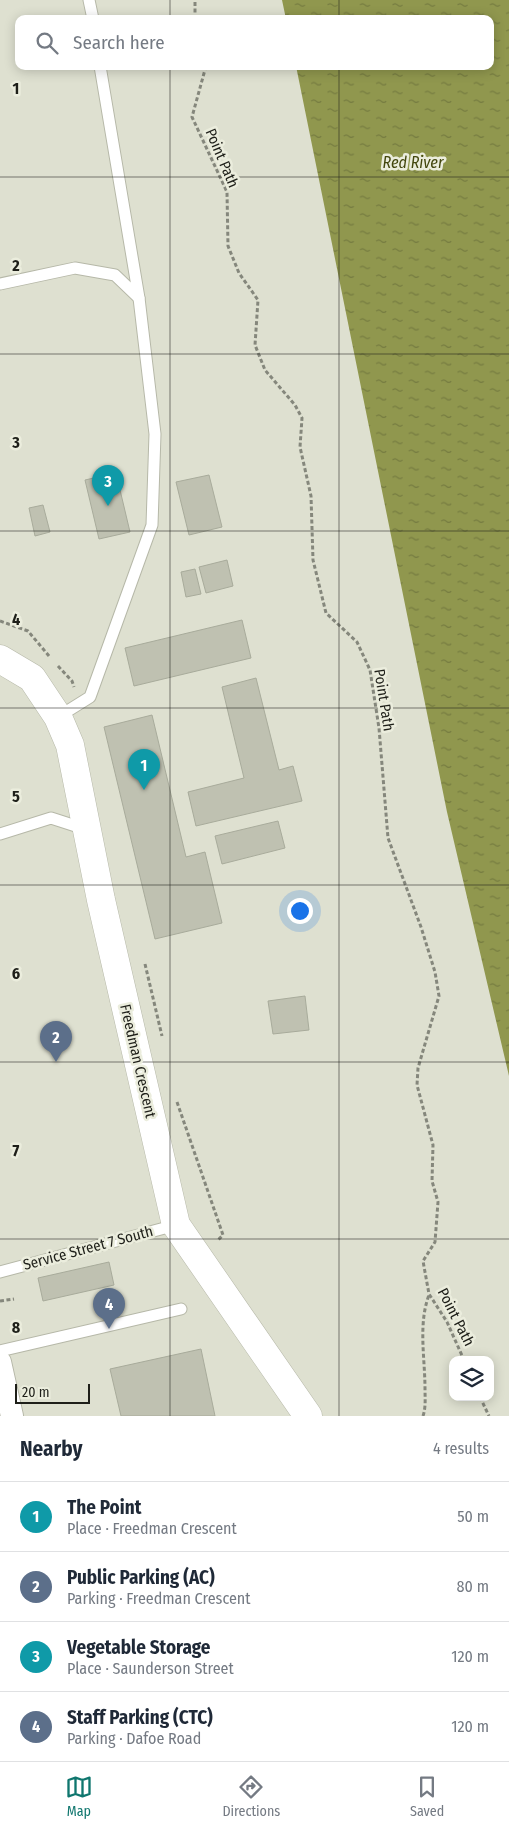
<!DOCTYPE html>
<meta charset="utf-8">
<style>
:root{--surface:#fff;--page:#f2f2f3;--text:#1f2937;--muted:#747a83;--line:#e0e1e3;--accent:#0f766e}
body{margin:0;font-family:"Fira Sans Condensed",sans-serif;background:var(--page);color:var(--text)}
.controls{position:absolute;right:15px;bottom:15px;display:grid;overflow:hidden;border-radius:10px;box-shadow:0 2px 12px #0003}
.controls button{width:45px;height:45px;display:grid;place-items:center;padding:0;border:0;border-bottom:1px solid var(--line);background:var(--surface);color:var(--text);font:25px sans-serif}
.scale{position:absolute;left:15px;bottom:12px;width:75px;box-sizing:border-box;padding-left:5px;border:2px solid #1e1f19;border-top:0;font-size:14px;line-height:18px;white-space:nowrap;color:#1e1f19;-webkit-text-stroke:4px #ebeddd;paint-order:stroke}
.you{position:absolute;left:299px;top:910px;width:18px;height:18px;margin:-12px;border:4px solid #fff;border-radius:50%;background:#1a73e8;box-shadow:0 0 0 8px #1a73e833}
.badge{display:grid;place-items:center;width:32px;height:32px;border-radius:50%;background:var(--accent);color:#fff;font-size:16px;font-weight:700}
.pin{position:absolute;translate:-50% -41px;filter:drop-shadow(0 1px 2px #0008)}
.pin::after{content:'';position:absolute;top:26px;width:18px;height:15px;background:inherit;clip-path:polygon(0 0,100% 0,50% 100%)}
.list{margin:0;padding:0;list-style:none}
h2{display:flex;justify-content:space-between;align-items:center;height:65px;margin:0;padding:0 20px;font-size:21px}
h2 small{font-size:16px;font-weight:400;color:var(--muted)}
.list li{display:grid;grid-template-columns:32px 1fr auto;gap:15px;align-items:center;box-sizing:border-box;height:70px;padding:0 20px;border-top:1px solid var(--line)}
.list b{display:block;font-size:19px;white-space:nowrap}
.list p{margin:0;font-size:16px;white-space:nowrap;color:var(--muted)}
.list em{font-size:16px;font-style:normal;color:var(--muted)}
.icon{flex:none;width:28px;height:28px;fill:none;stroke:currentColor;stroke-width:2;stroke-linecap:round;stroke-linejoin:round}
.map{position:relative;flex:none;width:509px;height:1416px;overflow:hidden}
.search{position:absolute;background:var(--surface);box-shadow:0 2px 12px #0003;left:15px;right:15px;top:15px;height:55px;display:flex;align-items:center;gap:12px;box-sizing:border-box;padding:0 18px;border-radius:10px;color:var(--muted);font-size:19px}
.sheet{height:345px;background:var(--surface)}
nav{display:flex;justify-content:space-around;align-items:center;box-sizing:border-box;height:70px;border-top:1px solid var(--line);background:var(--surface);font-size:14px;color:var(--muted)}
nav a{display:grid;justify-items:center;gap:2px}
nav .on{color:var(--accent)}
.map>svg:first-child{display:block}
.water{fill:url(#water-ripples)}
.building{fill:#bfc1b1;stroke:#a8ab9b}
.lines{fill:none;stroke-linecap:round;stroke-linejoin:round}
.lane-casing{stroke:#b6b8a8;stroke-width:13}
.street-casing{stroke:#b6b8a8;stroke-width:24}
.secondary-casing{stroke:#b6b8a8;stroke-width:29}
.path{stroke:#85877c;stroke-width:3;stroke-dasharray:4 2.5;stroke-linecap:butt}
.lane{stroke:#fff;stroke-width:11}
.street{stroke:#fff;stroke-width:22}
.secondary{stroke:#fff;stroke-width:28}
.grid{fill:none;stroke:#1e1f19;stroke-width:1;stroke-opacity:0.55}
.labels{text-anchor:middle;dominant-baseline:central;stroke-width:5;stroke-linejoin:round;paint-order:stroke}
.street-label{font-size:15px;fill:#1e1f19;stroke:#ebeddd}
.water-label{font-size:16px;font-style:italic;fill:#43470e;stroke:#ebeddd}
.grid-label{font-size:16px;text-anchor:middle;font-weight:bold;fill:#1e1f19;stroke:#ebeddd;stroke-width:5;stroke-linejoin:round;paint-order:stroke}
</style>
<div class="map">
<svg width="509" height="1416" viewBox="0 0 509 1416">
<defs>
<pattern id="water-ripples" width="26" height="14" patternUnits="userSpaceOnUse" patternTransform="scale(1.25)"><rect width="26" height="14" fill="#90974e"/><path d="M2 4q2-2 4 0t4 0M15 11q2-2 4 0t4 0" fill="none" stroke="#757b40"/></pattern>
</defs>
<rect width="100%" height="100%" fill="#dee0d0"/>
<polygon class="water" points="282,0 509,0 509,1076 447,812 296,66 490,66 490,19 286,19"/>
<g class="building">
<polygon points="116,473 130,532 99,539 85,480"/>
<polygon points="209,475 222,527 189,535 176,482"/>
<polygon points="43,505 50,532 35,536 29,508"/>
<polygon points="227,560 233,586 206,593 199,567"/>
<polygon points="195,569 201,594 186,597 181,572"/>
<polygon points="242,620 251,658 134,686 125,648"/>
<polygon points="256,678 279,770 293,766 302,801 196,826 188,792 244,778 222,687"/>
<polygon points="152,715 186,857 205,852 222,923 155,939 104,727"/>
<polygon points="278,821 285,848 222,864 215,836"/>
<polygon points="305,996 309,1030 273,1034 268,1001"/>
<polygon points="109,1262 114,1285 43,1301 38,1278"/>
<polygon points="201,1349 215,1416 121,1416 110,1369"/>
</g>
<g class="lines">
<defs>
<g id="lane">
<polyline points="89,0 93,19"/>
<polyline points="0,284 75,268 115,275 139,298 100,66"/>
<polyline points="58,717 90,697 152,525 155,434 139,298"/>
<polyline points="0,834 51,818 85,829"/>
<polyline points="0,1272 176,1225"/>
<polyline points="0,1351 181,1309"/>
</g>
<polyline id="street" points="0,1362 12,1416"/>
<polyline id="secondary" points="0,659 32,678 58,717 70,745 101,900 176,1225 308,1416"/>
</defs>
<use href="#lane" class="lane-casing"/>
<use href="#street" class="street-casing"/>
<use href="#secondary" class="secondary-casing"/>
<g class="path">
<polyline points="195,19 195,0"/>
<polyline points="206,66 192,117 227,192 228,246 239,273 258,300 255,345 265,370 295,405 302,418 300,447 311,496 313,560 326,613 357,642 370,670 379,728 388,838 421,927 435,972 439,996 418,1068 417,1085 433,1145 432,1181 438,1202 435,1242 423,1261 429,1294 447,1322 464,1360"/>
<polyline points="0,621 28,631 49,656"/>
<polyline points="58,666 72,681 74,687"/>
<polyline points="145,964 162,1036"/>
<polyline points="177,1102 223,1235 217,1241"/>
<polyline points="0,1301 14,1299"/>
<polyline points="480,1397 489,1416"/>
<path d="M423,1416C426,1407 425,1398 425,1389C425,1358 418,1324 429,1295"/>
</g>
<use href="#lane" class="lane"/>
<use href="#street" class="street"/>
<use href="#secondary" class="secondary"/>
</g>
<path class="grid" d="M170,0V19M339,0V19M170,66V1416M339,66V1416M0,177H509M0,354H509M0,531H509M0,708H509M0,885H509M0,1062H509M0,1239H509"/>
<g class="labels">
<g class="street-label">
<text transform="translate(222 158) rotate(67)">Point Path</text>
<text transform="translate(384 700) rotate(81)">Point Path</text>
<text transform="translate(138 1061) rotate(77)">Freedman Crescent</text>
<text transform="translate(88 1248) rotate(-15)">Service Street 7 South</text>
<text transform="translate(456 1317) rotate(63)">Point Path</text>
</g>
<g class="water-label">
<text x="413" y="162">Red River</text>
</g>
</g>
<g class="grid-label">
<text x="16" y="94">1</text>
<text x="16" y="271">2</text>
<text x="16" y="448">3</text>
<text x="16" y="625">4</text>
<text x="16" y="802">5</text>
<text x="16" y="979">6</text>
<text x="16" y="1156">7</text>
<text x="16" y="1333">8</text>
</g>
</svg>
<div class="controls">
<button><svg class="icon" aria-label="layers" viewBox="0 0 24 24"><path d="M12 4l9 5-9 5-9-5zM3 14l9 5 9-5"/></svg></button>
</div>
<div class="scale">20 m</div>
<div class="you"></div>
<div class="pin badge" style="left:144px;top:790px;background:#0f9aa8">1</div>
<div class="pin badge" style="left:56px;top:1062px;background:#5c6f8a">2</div>
<div class="pin badge" style="left:108px;top:506px;background:#0f9aa8">3</div>
<div class="pin badge" style="left:109px;top:1329px;background:#5c6f8a">4</div>
<div class="search"><svg class="icon" aria-label="search" viewBox="0 0 24 24"><circle cx="10" cy="10" r="6"/><path d="M15 15l6 6"/></svg>Search here</div>
</div>
<section class="sheet">
<h2>Nearby<small>4 results</small></h2>
<ul class="list">
<li><span class="badge" style="background:#0f9aa8">1</span><div><b>The Point</b><p>Place · Freedman Crescent</p></div><em>50 m</em></li>
<li><span class="badge" style="background:#5c6f8a">2</span><div><b>Public Parking (AC)</b><p>Parking · Freedman Crescent</p></div><em>80 m</em></li>
<li><span class="badge" style="background:#0f9aa8">3</span><div><b>Vegetable Storage</b><p>Place · Saunderson Street</p></div><em>120 m</em></li>
<li><span class="badge" style="background:#5c6f8a">4</span><div><b>Staff Parking (CTC)</b><p>Parking · Dafoe Road</p></div><em>120 m</em></li>
</ul>
</section>
<nav>
<a class="on"><svg class="icon" aria-label="map" viewBox="0 0 24 24"><path d="M3 6l6-2 6 2 6-2v14l-6 2-6-2-6 2zM9 4v14M15 6v14"/></svg>Map</a>
<a><svg class="icon" aria-label="directions" viewBox="0 0 24 24"><path d="M12 3l9 9-9 9-9-9zM9 14v-3h6M13 9l2 2-2 2"/></svg>Directions</a>
<a><svg class="icon" aria-label="saved" viewBox="0 0 24 24"><path d="M7 4h10v16l-5-4-5 4z"/></svg>Saved</a>
</nav>
